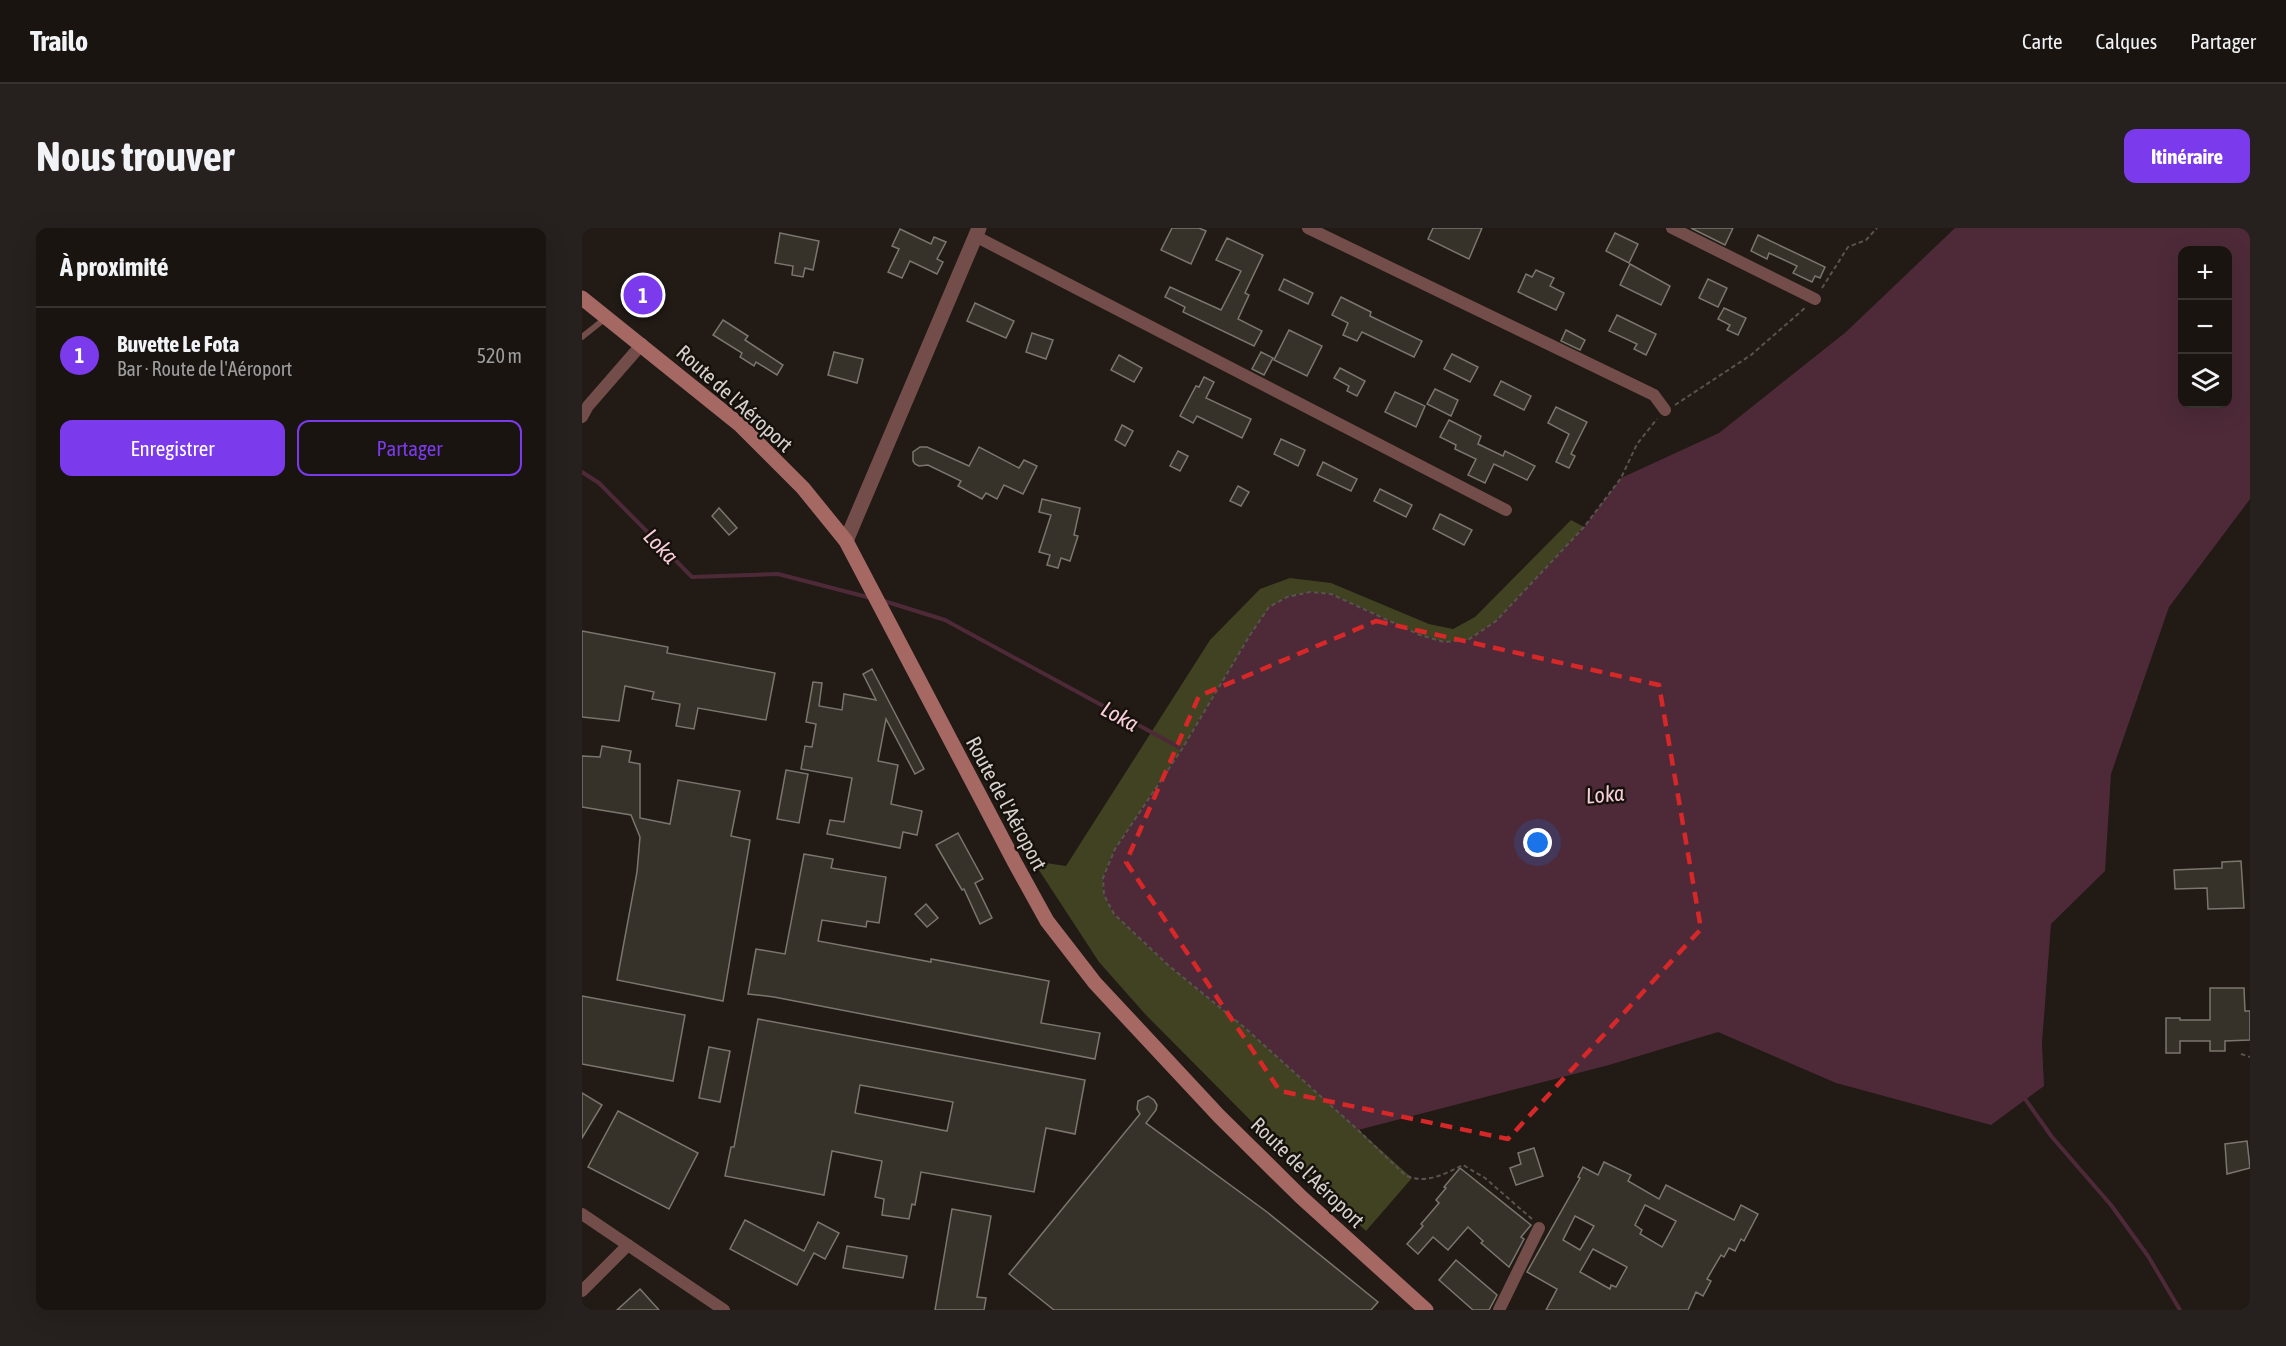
<!DOCTYPE html>
<html lang="fr">
<meta charset="utf-8">
<style>
:root{--surface:#191410;--page:#26211e;--text:#f1f3f6;--muted:#9f9e9f;--line:#373330;--accent:#7c3aed}
body{margin:0;font-family:"Asap Condensed",sans-serif;background:var(--page);color:var(--text)}
.controls{position:absolute;right:18px;top:18px;display:grid;overflow:hidden;border-radius:12px;box-shadow:0 6px 24px #0002}
.controls button{width:54px;height:54px;display:grid;place-items:center;padding:0;border:0;border-bottom:2px solid var(--line);background:var(--surface);color:var(--text);font:30px sans-serif}
.you{position:absolute;left:956px;top:615px;width:21px;height:21px;margin:-15px;border:4px solid #fff;border-radius:50%;background:#1a73e8;box-shadow:0 0 0 9px #1a73e833}
.badge{display:grid;place-items:center;width:39px;height:39px;border-radius:50%;background:var(--accent);color:#fff;font-size:20px;font-weight:700}
.pin{position:absolute;translate:-50% -50%;border:3px solid #fff;box-shadow:0 2px 6px #0006}
.list{margin:0;padding:0;list-style:none}
h2{display:flex;justify-content:space-between;align-items:center;height:78px;margin:0;padding:0 24px;font-size:26px}
h2 small{font-size:20px;font-weight:400;color:var(--muted)}
.list li{display:grid;grid-template-columns:39px 1fr auto;gap:18px;align-items:center;box-sizing:border-box;height:96px;padding:0 24px;border-top:2px solid var(--line)}
.list b{display:block;font-size:22px;white-space:nowrap}
.list p{margin:0;font-size:20px;white-space:nowrap;color:var(--muted)}
.list em{font-size:20px;font-style:normal;color:var(--muted)}
.actions{display:flex;gap:12px;padding:18px 24px}
.actions a{flex:1;padding:14px 0;border:2px solid var(--accent);border-radius:12px;text-align:center;font-size:21px;color:var(--accent)}
.actions .main{background:var(--accent);color:#fff}
.icon{flex:none;width:33px;height:33px;fill:none;stroke:currentColor;stroke-width:2;stroke-linecap:round;stroke-linejoin:round}
.map{position:relative;flex:none;width:1668px;height:1082px;overflow:hidden;border-radius:12px}
header{display:flex;align-items:center;gap:36px;box-sizing:border-box;height:84px;padding:0 30px;background:var(--surface);border-bottom:2px solid var(--line)}
header strong{font-size:28px}
nav{display:flex;gap:33px;margin-inline-start:auto;font-size:21px}
.intro{display:flex;align-items:center;justify-content:space-between;box-sizing:border-box;height:144px;padding:0 36px}
h1{margin:0;font-size:42px}
.button{padding:15px 27px;border-radius:12px;background:var(--accent);color:#fff;font-size:21px;font-weight:700}
main{display:flex;gap:36px;padding:0 36px}
aside{flex:1;background:var(--surface);border-radius:12px;box-shadow:0 6px 24px #0002}
.map>svg:first-child{display:block}
.green{fill:#404221}
.water{fill:#4e2a38;fill-rule:evenodd}
.lines{fill:none;stroke-linecap:round;stroke-linejoin:round}
.stream{stroke:#4e2a38;stroke-width:4}
.building{fill:#36322a;stroke:#7a766d;stroke-width:1.5;fill-rule:evenodd}
.path{stroke:#59534f;stroke-width:2;stroke-dasharray:4.5 3;stroke-linecap:butt}
.service{stroke:#734d49;stroke-width:6}
.minor{stroke:#734d49;stroke-width:12}
.tertiary{stroke:#734d49;stroke-width:15}
.secondary{stroke:#a56863;stroke-width:15}
.marked{fill:none;stroke:#d62828;stroke-width:4.5;stroke-dasharray:12 8;stroke-linejoin:round}
.labels{text-anchor:middle;dominant-baseline:central;stroke-width:5;stroke-linejoin:round;paint-order:stroke}
.street-label{font-size:21px;fill:#d6d1ce;stroke:#17110c}
.water-label{font-size:22px;font-style:italic;fill:#f8cddc;stroke:#17110c}
</style>
<header>
<strong>Trailo</strong>
<nav><a>Carte</a><a>Calques</a><a>Partager</a></nav>
</header>
<div class="intro"><h1>Nous trouver</h1><a class="button">Itinéraire</a></div>
<main>
<aside>
<h2>À proximité<small></small></h2>
<ul class="list">
<li><span class="badge">1</span><div><b>Buvette Le Fota</b><p>Bar · Route de l'Aéroport</p></div><em>520 m</em></li>
</ul>
<div class="actions"><a class="main">Enregistrer</a><a>Partager</a></div>
</aside>
<div class="map">
<svg width="1668" height="1082" viewBox="0 0 1668 1082">
<rect width="100%" height="100%" fill="#211a15"/>
<polygon class="green" points="989,292 1002,299 914,393 886,412 862,414 838,407 749,366 728,364 705,369 688,379 668,407 600,521 533,621 521,650 522,667 532,686 586,737 663,800 830,950 784,1003 700,924 564,787 517,734 451,633 484,638 628,412 678,361 708,350 749,355 847,396 871,401 893,389"/>
<path class="water" d="M1373,0H1668V271L1587,379L1529,546L1523,643L1469,696L1460,815L1462,858L1409,897L1254,855L1136,804L1027,837L776,902L663,800L586,737L532,686L522,667L521,650L533,621L600,521L668,407L687,379L705,369L728,364L749,366L838,407L862,414L886,412L914,393L1002,299L1039,250L1137,205L1264,104ZM1600,22H1646V176H1600Z"/>
<g class="lines">
<g class="stream">
<polyline points="0,244 17,255 110,349 196,346 289,370"/>
<polyline points="302,373 363,392 604,523"/>
<polyline points="1441,868 1470,909 1529,977 1566,1028 1598,1082"/>
</g>
</g>
<g class="building">
<polygon points="590,0 617,0 624,3 609,36 579,22"/>
<polygon points="851,0 900,0 887,31 846,11"/>
<polygon points="1109,0 1151,0 1143,17"/>
<polygon points="318,1 349,16 352,9 364,14 355,31 361,34 355,46 328,33 320,50 306,44 317,21 310,18"/>
<polygon points="198,5 237,13 231,42 223,40 221,49 210,47 211,38 193,35"/>
<polygon points="1033,5 1056,16 1047,35 1024,23"/>
<polygon points="1176,7 1243,39 1238,50 1233,48 1230,54 1211,45 1215,38 1187,25 1185,31 1169,23"/>
<polygon points="645,10 681,27 663,65 667,67 656,91 680,103 672,118 601,84 603,79 583,69 588,59 639,82 659,43 634,32"/>
<polygon points="1048,36 1088,58 1079,77 1038,57"/>
<polygon points="954,42 972,50 968,58 982,65 974,82 936,64 944,46 950,49"/>
<polygon points="702,51 731,65 726,76 697,62"/>
<polygon points="1126,51 1145,60 1136,79 1117,70"/>
<polygon points="759,69 789,84 788,88 840,113 832,129 780,104 775,113 761,107 766,95 750,87"/>
<polygon points="393,75 432,93 424,110 385,93"/>
<polygon points="1142,80 1164,90 1156,107 1145,102 1148,97 1136,91"/>
<polygon points="1035,87 1074,106 1064,127 1052,121 1055,116 1027,103"/>
<polygon points="141,92 166,108 163,112 201,137 195,147 174,134 172,138 158,129 160,125 131,107"/>
<polygon points="707,102 740,118 725,148 692,132"/>
<polygon points="984,102 1003,112 998,122 979,113"/>
<polygon points="450,105 471,112 464,131 444,124"/>
<polygon points="252,124 281,131 275,155 246,147"/>
<polygon points="679,124 691,130 682,147 670,141"/>
<polygon points="870,126 896,139 888,154 862,141"/>
<polygon points="537,127 560,140 552,154 529,142"/>
<polygon points="758,140 783,153 775,168 765,163 767,158 752,150"/>
<polygon points="622,149 632,154 624,170 669,191 660,210 615,188 611,195 598,188 614,158 617,159"/>
<polygon points="919,153 949,168 942,182 912,167"/>
<polygon points="853,161 876,172 869,188 845,176"/>
<polygon points="813,164 843,178 834,199 803,184"/>
<polygon points="974,179 1005,194 989,226 993,228 987,240 974,234 987,206 966,195"/>
<polygon points="867,192 899,208 896,216 921,228 923,223 953,238 945,252 912,236 903,255 886,247 894,231 873,221 874,217 858,209"/>
<polygon points="540,197 551,203 543,218 533,212"/>
<polygon points="699,211 723,222 716,238 692,226"/>
<polygon points="338,219 345,219 387,238 397,219 437,240 442,232 455,238 441,266 422,257 415,271 404,265 400,271 376,258 379,253 346,237 337,238 333,236 331,233 331,224"/>
<polygon points="596,223 606,228 598,243 588,238"/>
<polygon points="741,234 775,251 769,263 735,247"/>
<polygon points="656,258 667,264 659,278 648,273"/>
<polygon points="798,261 830,277 824,289 792,273"/>
<polygon points="460,271 498,280 492,307 496,308 488,333 479,330 476,340 465,337 468,327 457,324 469,287 457,284"/>
<polygon points="137,280 155,300 147,307 130,288"/>
<polygon points="858,286 890,302 882,317 851,301"/>
<polygon points="0,403 86,419 85,425 193,445 184,492 116,480 112,501 94,498 98,476 70,471 72,464 43,458 37,493 0,489"/>
<polygon points="290,441 342,541 333,546 304,491 296,533 316,537 309,576 340,583 335,607 321,604 318,620 245,606 248,592 262,594 270,550 219,541 223,518 230,519 234,496 224,494 231,454 240,455 237,478 260,482 262,466 294,472 281,446"/>
<polygon points="20,518 49,523 47,534 58,536 58,590 88,596 96,552 158,563 149,608 168,612 141,773 35,752 55,644 58,609 49,587 0,579 0,528 18,529"/>
<polygon points="204,542 226,546 217,595 195,591"/>
<polygon points="376,605 401,651 393,655 410,690 398,696 382,661 380,662 354,617"/>
<polygon points="222,626 251,631 249,640 304,649 297,695 285,693 284,699 240,692 236,713 349,734 349,731 467,753 459,795 518,805 513,831 192,769 166,766 174,721 203,726"/>
<polygon points="1659,633 1662,680 1626,681 1625,660 1593,661 1592,642 1640,640 1640,634"/>
<polygon points="344,676 356,690 345,699 333,686"/>
<polygon points="1628,760 1662,760 1663,783 1668,783 1668,812 1643,813 1643,823 1628,823 1628,813 1598,813 1598,825 1584,825 1584,790 1598,790 1598,792 1628,792"/>
<polygon points="0,768 103,787 91,853 0,836"/>
<path d="M176,791L503,852L493,906L464,900L452,964L339,944L333,977L330,976L327,991L300,987L302,971L293,969L300,933L250,923L242,967L143,948L149,919H152ZM278,857L371,874L365,903L273,885Z"/>
<polygon points="127,819 148,823 138,874 117,870"/>
<polygon points="0,865 20,877 0,910"/>
<polygon points="566,868 572,872 575,877 574,882 564,895 685,984 796,1074 789,1082 472,1082 427,1046 558,886 555,881 556,873"/>
<polygon points="36,883 116,925 87,981 6,939"/>
<polygon points="1665,913 1668,940 1645,946 1643,916"/>
<polygon points="952,920 961,948 934,957 928,940 939,936 936,925"/>
<path d="M1022,934L1049,947L1046,953L1077,971L1084,957L1152,992L1159,977L1176,986L1162,1013L1159,1011L1153,1023L1147,1020L1142,1029L1139,1027L1125,1051L1129,1053L1121,1068L1114,1064L1106,1082H964L975,1061L945,1044L998,950L996,949L1001,939L1016,947ZM1063,977L1094,993L1080,1019L1058,1006L1060,1002L1053,997ZM993,988L1012,998L998,1022L981,1012ZM1011,1021L1045,1039L1034,1059L1029,1057L1028,1061L998,1044Z"/>
<polygon points="878,940 949,997 939,1009 942,1011 927,1039 899,1015 901,1013 886,999 866,1022 851,1009 836,1026 825,1016 841,998 839,996 857,975 854,972 864,960 862,959"/>
<polygon points="370,981 409,988 395,1069 404,1070 402,1082 353,1082"/>
<polygon points="163,992 222,1023 236,994 257,1005 243,1031 232,1025 215,1057 148,1021"/>
<polygon points="265,1018 325,1028 321,1050 261,1040"/>
<polygon points="874,1032 915,1067 907,1082 891,1082 857,1052"/>
<polygon points="58,1061 77,1082 35,1082"/>
</g>
<g class="lines">
<g class="path">
<polyline points="1240,60 1266,19 1284,12 1295,0"/>
<polyline points="1093,177 1169,127 1223,80"/>
<polyline points="1659,826 1668,829"/>
<path d="M950,991L903,950L881,937C863,946 842,957 823,947L776,902L663,800L586,737L532,686L522,667L521,650L533,621L600,521L668,407L687,379L705,369L728,364L749,366L838,407L862,414L886,412L914,393L1002,299L1039,250L1055,216L1075,191"/>
</g>
<polyline class="service" points="0,109 25,89"/>
<g class="minor">
<polyline points="726,0 1072,167 1083,182"/>
<polyline points="1090,0 1233,71"/>
<polyline points="393,8 924,282"/>
<polyline points="0,189 6,178 60,116"/>
<polyline points="0,986 142,1082"/>
<polyline points="0,1063 46,1017"/>
<polyline points="917,1082 957,1000"/>
</g>
<polyline class="tertiary" points="264,313 397,0"/>
<polyline class="secondary" points="0,70 158,197 221,260 264,313 433,635 465,693 513,755 637,888 719,969 844,1082"/>
</g>
<path class="marked" d="M794,393L1077,457L1119,701L926,911L698,863L544,634L617,468Z"/>
<g class="labels">
<g class="street-label">
<text transform="translate(153 170) rotate(42)">Route de l'Aéroport</text>
<text transform="translate(425 575) rotate(62)">Route de l'Aéroport</text>
<text transform="translate(726 944) rotate(44)">Route de l'Aéroport</text>
</g>
<g class="water-label">
<text transform="translate(79 318) rotate(46)">Loka</text>
<text transform="translate(538 488) rotate(29)">Loka</text>
<text transform="translate(1023 566) rotate(-5)">Loka</text>
</g>
</g>
</svg>
<div class="controls">
<button>+</button>
<button>−</button>
<button><svg class="icon" aria-label="layers" viewBox="0 0 24 24"><path d="M12 4l9 5-9 5-9-5zM3 14l9 5 9-5"/></svg></button>
</div>
<div class="you"></div>
<div class="pin badge" style="left:61px;top:67px">1</div>
</div>
</main>
